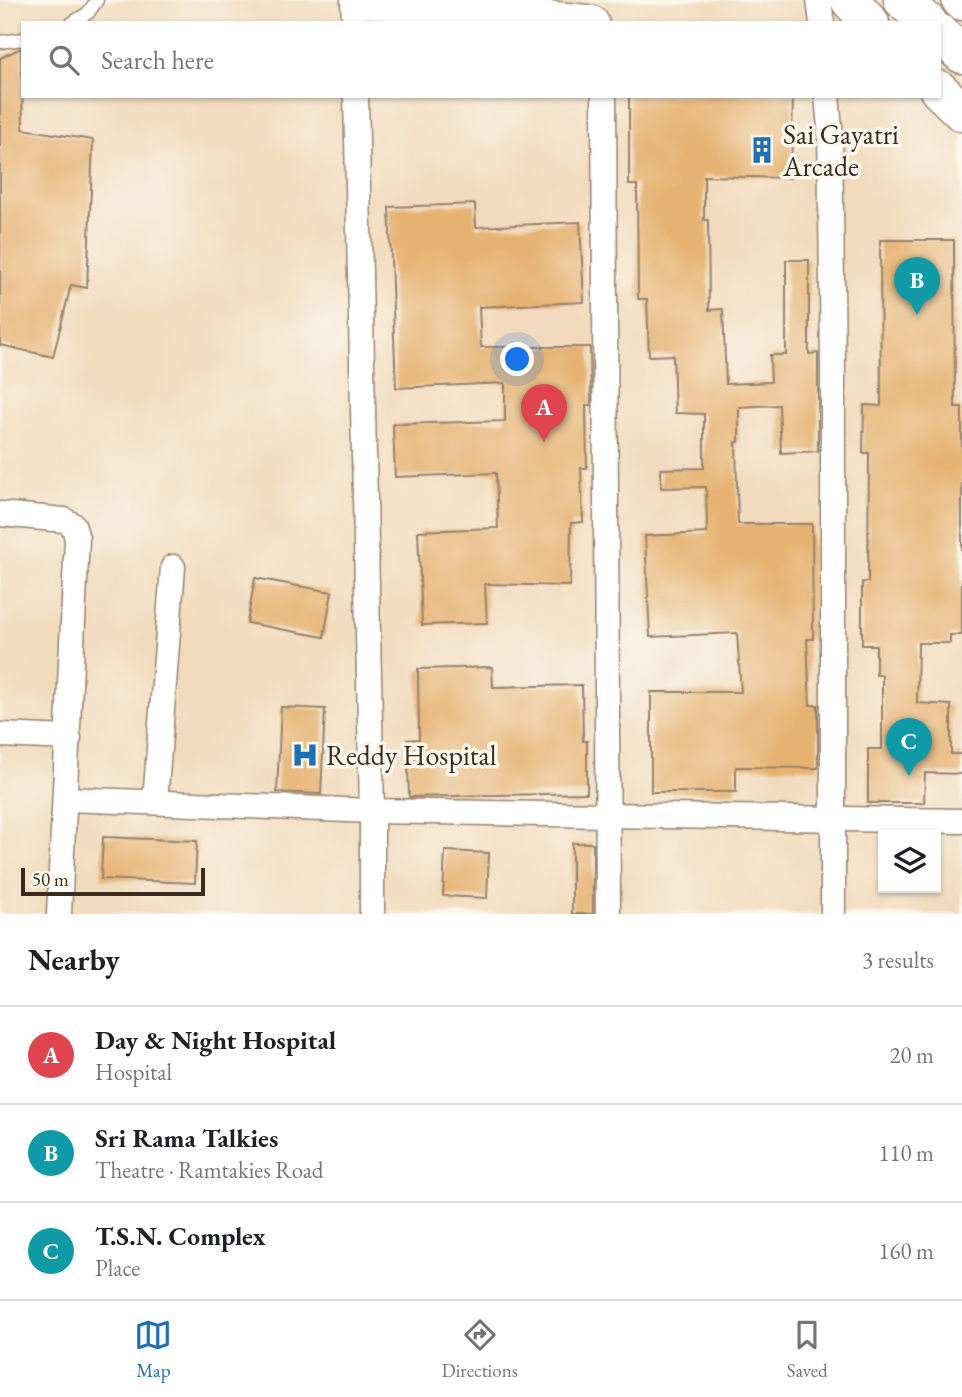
<!DOCTYPE html>
<meta charset="utf-8">
<style>
:root{--surface:#fff;--page:#f2f2f2;--text:#202124;--muted:#757577;--line:#e0e0e0;--accent:#1f6fb2}
body{margin:0;font-family:"EB Garamond",serif;background:var(--page);color:var(--text)}
.controls{position:absolute;right:21px;bottom:21px;display:grid;overflow:hidden;border-radius:0px;box-shadow:0 2px 5px #0004}
.controls button{width:63px;height:63px;display:grid;place-items:center;padding:0;border:0;border-bottom:2px solid var(--line);background:var(--surface);color:var(--text);font:35px sans-serif}
.scale{position:absolute;left:21px;bottom:18px;width:184px;box-sizing:border-box;padding-left:7px;border:4px solid #3b2a1e;border-top:0;font-size:19px;line-height:24px;white-space:nowrap;color:#3b2a1e;-webkit-text-stroke:5px #fbf7ec;paint-order:stroke}
.you{position:absolute;left:518px;top:360px;width:24px;height:24px;margin:-18px;border:5px solid #fff;border-radius:50%;background:#1a73e8;box-shadow:0 0 0 10px #1a73e833}
.badge{display:grid;place-items:center;width:46px;height:46px;border-radius:50%;background:var(--accent);color:#fff;font-size:23px;font-weight:700}
.pin{position:absolute;translate:-50% -58px;filter:drop-shadow(0 2px 4px #0008)}
.pin::after{content:'';position:absolute;top:37px;width:24px;height:21px;background:inherit;clip-path:polygon(0 0,100% 0,50% 100%)}
.list{margin:0;padding:0;list-style:none}
h2{display:flex;justify-content:space-between;align-items:center;height:91px;margin:0;padding:0 28px;font-size:30px}
h2 small{font-size:23px;font-weight:400;color:var(--muted)}
.list li{display:grid;grid-template-columns:46px 1fr auto;gap:21px;align-items:center;box-sizing:border-box;height:98px;padding:0 28px;border-top:2px solid var(--line)}
.list b{display:block;font-size:26px;white-space:nowrap}
.list p{margin:0;font-size:23px;white-space:nowrap;color:var(--muted)}
.list em{font-size:23px;font-style:normal;color:var(--muted)}
.icon{flex:none;width:38px;height:38px;fill:none;stroke:currentColor;stroke-width:2;stroke-linecap:round;stroke-linejoin:round}
.map{position:relative;flex:none;width:962px;height:914px;overflow:hidden}
.search{position:absolute;background:var(--surface);box-shadow:0 2px 5px #0004;left:21px;right:21px;top:21px;height:77px;display:flex;align-items:center;gap:18px;box-sizing:border-box;padding:0 24px;border-radius:0px;color:var(--muted);font-size:26px}
.sheet{height:385px;background:var(--surface)}
nav{display:flex;justify-content:space-around;align-items:center;box-sizing:border-box;height:98px;border-top:2px solid var(--line);background:var(--surface);font-size:19px;color:var(--muted)}
nav a{display:grid;justify-items:center;gap:4px}
nav .on{color:var(--accent)}
.map>svg:first-child{display:block}
.building{fill:#e6b272}
.lines{fill:none;stroke-linecap:round;stroke-linejoin:round}
.service-casing{stroke:#96826e;stroke-width:15}
.minor-casing{stroke:#96826e;stroke-width:27}
.secondary-casing{stroke:#96826e;stroke-width:38}
.primary-casing{stroke:#96826e;stroke-width:41}
.service{stroke:#fff;stroke-width:12}
.minor{stroke:#fff;stroke-width:24}
.secondary{stroke:#fff;stroke-width:35}
.primary{stroke:#fff;stroke-width:38}
.labels{text-anchor:middle;dominant-baseline:central;stroke-width:7;stroke-linejoin:round;paint-order:stroke}
.poi-label{font-size:28px;fill:#3b2a1e;stroke:#fbf7ec;text-anchor:start}
</style>
<div class="map">
<svg width="962" height="914" viewBox="0 0 962 914">
<rect width="100%" height="100%" fill="#fbf7ec"/>
<filter id="ink" filterUnits="userSpaceOnUse"><feTurbulence type="fractalNoise" baseFrequency=".0143" numOctaves="2"/><feDisplacementMap in="SourceGraphic" scale="14" xChannelSelector="R" yChannelSelector="G"/><feConvolveMatrix kernelMatrix="1 2 1 2 8 2 1 2 1" color-interpolation-filters="sRGB"/></filter>
<filter id="wash" filterUnits="userSpaceOnUse"><feTurbulence type="fractalNoise" baseFrequency=".00686" numOctaves="4" result="noise"/><feDisplacementMap in="SourceGraphic" scale="28" xChannelSelector="R" yChannelSelector="G"/><feGaussianBlur stdDeviation="1.57" result="paint"/><feColorMatrix in="noise" values="0 0 0 0 0 0 0 0 0 0 0 0 0 0 0 0 0 1.4 0 .05"/><feComposite in="paint" operator="in"/></filter>
<g filter="url(#wash)">
<rect width="100%" height="100%" fill="#f2dbbd"/>
<g id="blocks">
<g class="building">
<polygon points="21,48 23,129 93,140 87,288 71,285 53,357 0,345 0,58"/>
<polygon points="629,96 793,96 791,178 704,176 704,220 708,220 709,310 723,309 726,384 771,382 770,355 786,355 786,260 809,260 809,354 818,353 818,451 781,453 779,405 739,407 739,442 736,442 738,524 812,524 813,639 807,639 810,705 818,705 818,768 736,767 736,792 651,792 651,692 741,692 737,633 650,637 645,536 707,533 706,487 661,488 661,469 704,468 704,414 675,413 673,355 649,356 647,299 638,299 637,185 629,185"/>
<polygon points="475,204 476,227 580,222 584,302 479,307 481,347 590,347 591,405 586,405 587,468 581,468 583,522 571,523 570,586 485,584 487,623 422,625 418,531 498,528 496,473 395,477 393,424 505,421 505,383 396,388 389,207"/>
<polygon points="880,240 954,240 955,407 962,407 962,635 950,635 950,643 918,643 917,703 951,705 951,754 962,754 962,774 925,773 924,803 868,803 868,749 882,749 882,675 876,675 876,645 862,645 862,582 868,582 869,453 863,453 864,405 881,406"/>
<polygon points="255,578 332,592 324,637 247,623"/>
<polygon points="492,667 493,687 582,685 583,741 587,741 587,793 409,797 407,740 419,739 418,669"/>
<polygon points="281,707 325,709 321,794 277,792"/>
<polygon points="103,837 197,841 195,883 101,879"/>
<rect x="572" y="843" width="21" height="71"/>
<polygon points="445,851 489,853 487,898 443,896"/>
</g>
</g>
</g>
<g filter="url(#ink)">
<use href="#blocks" fill-opacity="0" stroke="#96826e" stroke-width="2"/>
<g class="lines">
<defs>
<g id="service">
<polyline points="72,23 88,13 97,0"/>
<polyline points="0,42 23,39"/>
</g>
<g id="minor">
<polyline points="353,0 354,23"/>
<polyline points="819,0 822,23"/>
<polyline points="356,96 372,811 372,914"/>
<polyline points="604,96 608,914"/>
<polyline points="827,96 830,128 833,367 833,914"/>
<polyline points="0,514 64,520 73,525 77,538 59,914"/>
<polyline points="0,735 69,738"/>
<polyline points="66,799 372,811 962,821"/>
<polyline points="155,801 173,567"/>
</g>
<polyline id="secondary" points="364,0 591,23"/>
<g id="primary">
<polyline points="850,0 870,23"/>
<polyline points="903,0 928,23"/>
<polyline points="961,0 962,1"/>
<polyline points="939,33 962,54"/>
<polyline points="939,90 962,112"/>
</g>
</defs>
<use href="#service" class="service-casing"/>
<use href="#minor" class="minor-casing"/>
<use href="#secondary" class="secondary-casing"/>
<use href="#primary" class="primary-casing"/>
<use href="#service" class="service"/>
<use href="#minor" class="minor"/>
<use href="#secondary" class="secondary"/>
<use href="#primary" class="primary"/>
</g>
</g>
<defs>
<symbol id="building-bare" viewBox="-9 -9 18 18"><path d="M-4-6H4V6H1V3H-1V6H-4ZM-2.5-4.3h1.7v1.8h-1.7ZM.8-4.3h1.7v1.8H.8ZM-2.5-1h1.7V.8h-1.7ZM.8-1h1.7V.8H.8Z" fill="#1f6fb2" stroke="#fbf7ec" stroke-width="2.5" paint-order="stroke"/></symbol>
<symbol id="hospital-bare" viewBox="-9 -9 18 18"><path d="M-5-5h3v3.5h4V-5h3V5h-3V1.5h-4V5h-3Z" fill="#1f6fb2" stroke="#fbf7ec" stroke-width="2.5" paint-order="stroke"/></symbol>
</defs>
<g fill-rule="evenodd">
<use href="#building-bare" x="743" y="131" width="38" height="38"/>
<use href="#hospital-bare" x="286" y="736" width="38" height="38"/>
</g>
<g class="labels">
<g class="poi-label">
<text x="783" y="134">Sai Gayatri<tspan x="783" dy="32">Arcade</tspan></text>
<text x="326" y="755">Reddy Hospital</text>
</g>
</g>
</svg>
<div class="controls">
<button><svg class="icon" aria-label="layers" viewBox="0 0 24 24"><path d="M12 4l9 5-9 5-9-5zM3 14l9 5 9-5"/></svg></button>
</div>
<div class="scale">50 m</div>
<div class="you"></div>
<div class="pin badge" style="left:544px;top:442px;background:#e0444e">A</div>
<div class="pin badge" style="left:917px;top:315px;background:#0f9aa8">B</div>
<div class="pin badge" style="left:909px;top:776px;background:#0f9aa8">C</div>
<div class="search"><svg class="icon" aria-label="search" viewBox="0 0 24 24"><circle cx="10" cy="10" r="6"/><path d="M15 15l6 6"/></svg>Search here</div>
</div>
<section class="sheet">
<h2>Nearby<small>3 results</small></h2>
<ul class="list">
<li><span class="badge" style="background:#e0444e">A</span><div><b>Day &amp; Night Hospital</b><p>Hospital</p></div><em>20 m</em></li>
<li><span class="badge" style="background:#0f9aa8">B</span><div><b>Sri Rama Talkies</b><p>Theatre · Ramtakies Road</p></div><em>110 m</em></li>
<li><span class="badge" style="background:#0f9aa8">C</span><div><b>T.S.N. Complex</b><p>Place</p></div><em>160 m</em></li>
</ul>
</section>
<nav>
<a class="on"><svg class="icon" aria-label="map" viewBox="0 0 24 24"><path d="M3 6l6-2 6 2 6-2v14l-6 2-6-2-6 2zM9 4v14M15 6v14"/></svg>Map</a>
<a><svg class="icon" aria-label="directions" viewBox="0 0 24 24"><path d="M12 3l9 9-9 9-9-9zM9 14v-3h6M13 9l2 2-2 2"/></svg>Directions</a>
<a><svg class="icon" aria-label="saved" viewBox="0 0 24 24"><path d="M7 4h10v16l-5-4-5 4z"/></svg>Saved</a>
</nav>
